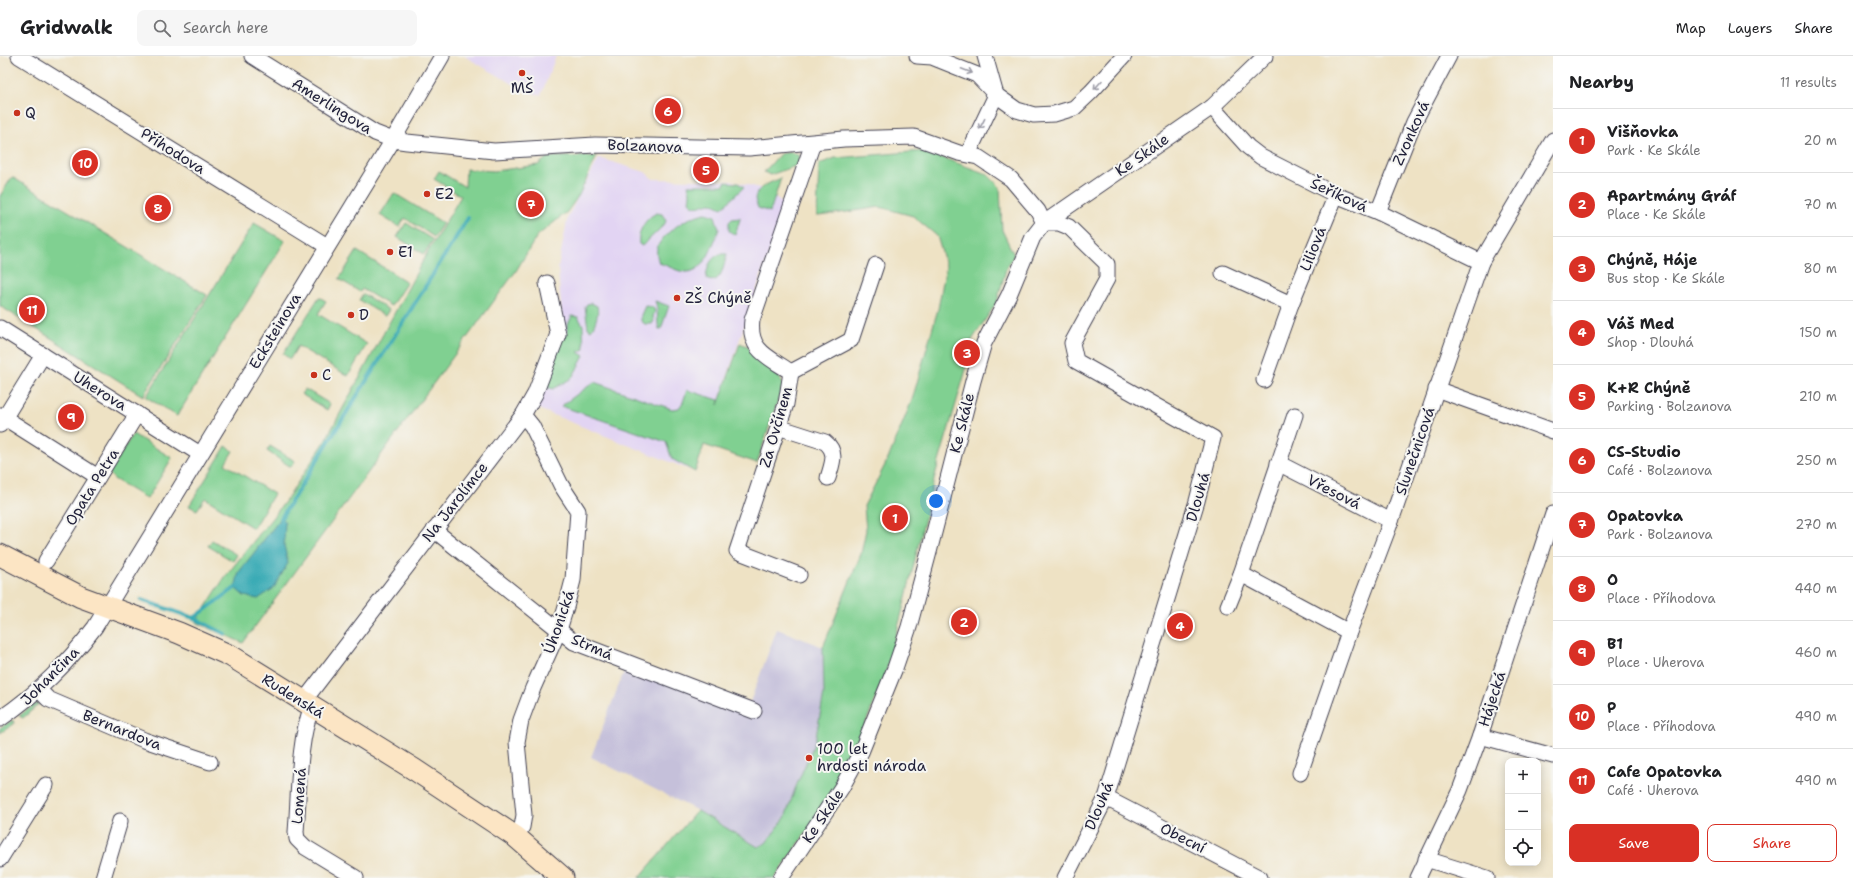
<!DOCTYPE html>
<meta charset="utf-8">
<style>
:root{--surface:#fff;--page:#f6f6f6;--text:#202124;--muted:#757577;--line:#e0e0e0;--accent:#d93025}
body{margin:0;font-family:"Shantell Sans",sans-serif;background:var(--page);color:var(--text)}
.controls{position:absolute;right:12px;bottom:12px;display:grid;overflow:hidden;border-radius:8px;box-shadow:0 2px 10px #0003}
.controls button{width:36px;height:36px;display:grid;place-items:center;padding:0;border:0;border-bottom:1px solid var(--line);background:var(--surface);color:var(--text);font:20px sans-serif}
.you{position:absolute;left:936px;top:445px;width:14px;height:14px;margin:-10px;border:3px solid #fff;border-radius:50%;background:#1a73e8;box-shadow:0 0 0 6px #1a73e833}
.badge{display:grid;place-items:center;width:26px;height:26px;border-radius:50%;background:var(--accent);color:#fff;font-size:13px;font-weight:700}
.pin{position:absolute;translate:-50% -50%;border:2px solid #fff;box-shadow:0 1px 4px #0006}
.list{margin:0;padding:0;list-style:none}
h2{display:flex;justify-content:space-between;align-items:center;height:52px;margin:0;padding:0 16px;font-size:17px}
h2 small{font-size:13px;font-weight:400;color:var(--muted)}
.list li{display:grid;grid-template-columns:26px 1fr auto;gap:12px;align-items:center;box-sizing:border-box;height:64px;padding:0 16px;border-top:1px solid var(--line)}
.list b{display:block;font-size:15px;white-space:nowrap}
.list p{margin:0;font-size:13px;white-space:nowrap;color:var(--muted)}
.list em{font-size:13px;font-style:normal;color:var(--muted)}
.actions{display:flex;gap:8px;padding:12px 16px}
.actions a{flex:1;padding:9px 0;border:1px solid var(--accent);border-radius:8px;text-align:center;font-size:14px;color:var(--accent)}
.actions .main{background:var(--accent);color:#fff}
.icon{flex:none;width:22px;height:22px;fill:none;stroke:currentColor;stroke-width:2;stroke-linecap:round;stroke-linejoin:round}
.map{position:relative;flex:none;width:1553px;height:822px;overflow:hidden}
header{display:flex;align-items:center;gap:24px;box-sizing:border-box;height:56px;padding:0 20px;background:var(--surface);border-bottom:1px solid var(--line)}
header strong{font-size:19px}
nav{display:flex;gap:22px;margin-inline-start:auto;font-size:14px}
.search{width:280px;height:36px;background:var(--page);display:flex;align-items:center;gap:10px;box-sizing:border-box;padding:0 14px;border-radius:8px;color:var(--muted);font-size:15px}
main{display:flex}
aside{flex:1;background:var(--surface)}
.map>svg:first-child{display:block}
.built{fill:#e2d4f3}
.industrial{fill:#c5c0da}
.green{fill:#80d091;stroke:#517966}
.water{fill:#3aabb5;stroke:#2e6678}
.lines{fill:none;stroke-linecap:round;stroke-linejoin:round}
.stream{stroke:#3aabb5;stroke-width:4}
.street-casing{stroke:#413f50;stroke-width:17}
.secondary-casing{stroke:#413f50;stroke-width:23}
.street{stroke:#fff;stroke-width:15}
.secondary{stroke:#fce5c4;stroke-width:21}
.oneway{stroke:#9c9ca7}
.poi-dot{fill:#c8321e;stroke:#f6f6f2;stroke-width:1.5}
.labels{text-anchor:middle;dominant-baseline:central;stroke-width:4;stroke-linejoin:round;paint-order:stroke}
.poi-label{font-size:15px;fill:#22223b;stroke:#f6f6f2;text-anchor:start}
.street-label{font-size:15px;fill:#22223b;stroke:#f6f6f2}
</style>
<header>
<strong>Gridwalk</strong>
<div class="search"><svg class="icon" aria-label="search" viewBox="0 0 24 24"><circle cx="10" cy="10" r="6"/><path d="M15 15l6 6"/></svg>Search here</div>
<nav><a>Map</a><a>Layers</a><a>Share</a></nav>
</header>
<main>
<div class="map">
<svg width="1553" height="822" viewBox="0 0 1553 822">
<rect width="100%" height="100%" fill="#f6f6f2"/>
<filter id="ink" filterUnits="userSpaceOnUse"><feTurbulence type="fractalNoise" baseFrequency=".025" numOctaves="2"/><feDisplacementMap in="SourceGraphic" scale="8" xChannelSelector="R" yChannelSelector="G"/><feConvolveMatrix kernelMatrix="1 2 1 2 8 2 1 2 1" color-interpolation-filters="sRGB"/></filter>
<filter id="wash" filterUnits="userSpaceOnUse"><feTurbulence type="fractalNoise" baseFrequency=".012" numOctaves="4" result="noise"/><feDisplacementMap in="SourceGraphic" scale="16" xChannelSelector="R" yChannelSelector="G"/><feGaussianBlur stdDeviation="0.9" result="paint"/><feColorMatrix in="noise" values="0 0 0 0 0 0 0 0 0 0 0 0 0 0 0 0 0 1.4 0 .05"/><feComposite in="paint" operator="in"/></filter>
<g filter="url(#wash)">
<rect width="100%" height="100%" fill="#eee2c4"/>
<g class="built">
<polygon points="464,0 556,0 541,39 527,36"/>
<polygon points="599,102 645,116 653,123 733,125 741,127 767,134 785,149 695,416 536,352 563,278 558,212 568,160"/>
</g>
<polygon class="industrial" points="777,573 823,591 824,638 815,686 795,733 785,762 766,787 758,791 698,755 591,701 625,613 750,646"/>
<g class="green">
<polygon points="924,95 987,118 1000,131 1002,174 1014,199 1006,213 997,246 972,284 965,317 936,416 905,545 886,616 857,689 837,732 775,822 639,822 696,756 698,755 758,791 766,787 785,762 795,733 815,686 824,638 823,591 861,498 866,474 864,450 888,403 912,344 938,253 946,210 937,180 913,160 880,151 827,159 817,160 819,108 835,102"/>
<polygon points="791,96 798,99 801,108 770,119 764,116 780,98"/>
<polygon points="597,100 579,139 567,156 537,180 516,215 243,587 196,566 225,521 284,447 324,387 426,199 461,140 434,123 439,115 465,131 466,113 494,115 538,109 548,101"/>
<polygon points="12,121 207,239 143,340 0,250 0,140"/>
<path d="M781,122L770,156L758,152L755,143C756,130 771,127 781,122Z"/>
<path d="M725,126L738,127L744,131L722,152L711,147C702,148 696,155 689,146L690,137L688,129H724Z"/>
<polygon points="394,137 443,167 434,181 405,162 399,171 380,159"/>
<path d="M657,157L662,158L666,165L664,169L642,190L639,188C637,176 646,161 657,157Z"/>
<path d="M706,157L715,160L719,173C713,188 706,216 686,216C678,216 667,209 659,207C657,201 655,193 659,188C667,174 691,159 706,157Z"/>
<polygon points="740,162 740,163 735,179 729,175 729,166 732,163"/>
<polygon points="254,167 285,185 177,360 146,341"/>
<polygon points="406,167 433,184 424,198 397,181"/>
<polygon points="357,195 407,226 391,250 362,233 360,236 339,223"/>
<path d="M720,198H727C724,209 721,231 706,223C707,212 709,203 720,198Z"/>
<polygon points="363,238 389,254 385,260 359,244"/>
<polygon points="319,241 326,245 318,258 367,288 348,320 298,290 290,303 283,298"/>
<path d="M655,245L669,250L661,273H659C656,263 659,255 655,245Z"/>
<path d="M591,247L597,250C599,256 596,268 591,274L588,272L585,251L587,248Z"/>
<polygon points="645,250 653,251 655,255 653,261 654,265 652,268 645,268 641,265 641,259"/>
<polygon points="572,260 578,261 583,269 584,293 578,296 584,300 572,322 553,333 544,330 563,278 567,280 567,270"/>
<polygon points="740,287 747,290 760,305 777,315 783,329 757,407 704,389 695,416 672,403 666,386 561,350 594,326 672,353 679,352 683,346 687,334 719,344 718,349"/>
<polygon points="305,333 330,348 327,354 301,338"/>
<polygon points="133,378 172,402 147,443 114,423 110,419 110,415"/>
<polygon points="226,390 233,395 225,408 274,438 253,472 205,442 197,454 189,450"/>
<polygon points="270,390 295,405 291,411 267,395"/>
<polygon points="212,484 237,499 233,505 208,490"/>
<polygon points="35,648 39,648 23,662 19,660"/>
<polygon points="13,664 14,668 0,677 0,672"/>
</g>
<polygon class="water" points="281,462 285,466 284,489 288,507 274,532 258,543 244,540 235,532 239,516"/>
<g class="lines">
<g class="stream">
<polyline points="281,462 468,162"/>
<polyline points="141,544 194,562 225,578"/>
<polyline points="194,562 235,532"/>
</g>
</g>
</g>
<g filter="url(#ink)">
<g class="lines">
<defs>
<g id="street">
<polyline points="19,0 327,190"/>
<polyline points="252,0 375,77 393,84 407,86 494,95 595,89 749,92 844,83 914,81 959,97 978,101 1011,123 1038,155 1044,167"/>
<polyline points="917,0 932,1 977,19 996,39 1017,54 1034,59 1054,58 1074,52 1091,36 1124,0"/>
<polyline points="1212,51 1248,91 1261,101 1336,139 1378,156 1481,206"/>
<polyline points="968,98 996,39 985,0"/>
<polyline points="1378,156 1414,66 1449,0"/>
<polyline points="1044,167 1059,167 1069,171 1107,208 1107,223 1072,287 1076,305 1213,382 1197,445 1106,742 1065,822"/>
<polyline points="1223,217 1291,248"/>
<polyline points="0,272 200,398"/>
<polyline points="791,316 851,284 876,209"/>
<polyline points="1264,324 1291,248 1336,139"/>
<polyline points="1436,333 1553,375"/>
<polyline points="0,359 98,421"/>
<polyline points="0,369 43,299"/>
<path d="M778,371L825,386C838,396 832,408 828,422"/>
<polyline points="1278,407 1391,465"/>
<polyline points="434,474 574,586 754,655"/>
<polyline points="46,505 137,358"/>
<polyline points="1241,518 1349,576"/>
<path d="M799,519L737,495L786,348L791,316C769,301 748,295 752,264L813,87"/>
<polyline points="1228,550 1241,518 1295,359"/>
<polyline points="39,634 48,643 144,684 210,706"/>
<polyline points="303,646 523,359 535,338 558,278 547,227"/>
<path d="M312,651C298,683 299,740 296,776L297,783L305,791L356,822"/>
<path d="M0,663C39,636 66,609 95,571L393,84L442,0"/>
<polyline points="1480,680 1553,700"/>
<polyline points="1300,717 1349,576 1391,465 1481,206 1553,84"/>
<polyline points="1106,742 1260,822"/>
<polyline points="516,781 522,771 524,759 517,686 521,664 533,632 559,574 566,551 573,524 578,455 561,429 532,370 523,359"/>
<polyline points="0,803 46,729"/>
<polyline points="1426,803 1487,822"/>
<polyline points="103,822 120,765"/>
<polyline points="781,822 842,731 861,696 895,612 909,571 929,496 973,325 984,287 1009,239 1033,181 1044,167 1212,51 1265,0"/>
<polyline points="1418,822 1460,734 1480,680 1553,458"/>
</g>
<polyline id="secondary" points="0,499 81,541 179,577 231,600 415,714 516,781 563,822"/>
</defs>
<use href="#street" class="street-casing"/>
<use href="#secondary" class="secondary-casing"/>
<use href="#street" class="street"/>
<use href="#secondary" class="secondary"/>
</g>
<defs><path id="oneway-shaft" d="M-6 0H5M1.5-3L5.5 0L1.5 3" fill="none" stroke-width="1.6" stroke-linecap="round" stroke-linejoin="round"/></defs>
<g class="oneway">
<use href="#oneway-shaft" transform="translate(967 15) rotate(21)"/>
<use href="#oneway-shaft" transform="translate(1098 29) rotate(132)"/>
<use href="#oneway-shaft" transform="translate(982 68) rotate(117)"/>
</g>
</g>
<g class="poi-dot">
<circle cx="522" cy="17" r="4"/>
<circle cx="17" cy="57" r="4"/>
<circle cx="427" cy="138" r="4"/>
<circle cx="390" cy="196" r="4"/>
<circle cx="677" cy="242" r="4"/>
<circle cx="351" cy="259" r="4"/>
<circle cx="314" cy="319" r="4"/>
<circle cx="809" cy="702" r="4"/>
</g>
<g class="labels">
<g class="poi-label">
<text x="522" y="32" text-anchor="middle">MŠ</text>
<text x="25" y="57">Q</text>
<text x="435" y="138">E2</text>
<text x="398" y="196">E1</text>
<text x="685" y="242">ZŠ Chýně</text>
<text x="359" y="259">D</text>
<text x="322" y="319">C</text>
<text x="817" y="693">100 let<tspan x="817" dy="17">hrdosti národa</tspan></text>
</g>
<g class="street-label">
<text transform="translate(332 50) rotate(32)">Amerlingova</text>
<text transform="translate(1411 77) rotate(-66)">Zvonková</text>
<text transform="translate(645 90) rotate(2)">Bolzanova</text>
<text transform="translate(173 95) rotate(32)">Příhodova</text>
<text transform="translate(1142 99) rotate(-35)">Ke Skále</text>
<text transform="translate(1339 139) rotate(25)">Šeříková</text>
<text transform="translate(1313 193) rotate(-68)">Liliová</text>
<text transform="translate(275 275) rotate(-59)">Ecksteinova</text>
<text transform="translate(100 335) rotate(32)">Uherova</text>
<text transform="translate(962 367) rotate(-76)">Ke Skále</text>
<text transform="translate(776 371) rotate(-74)">Za Ovčínem</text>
<text transform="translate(1415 395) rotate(-71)">Slunečnicová</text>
<text transform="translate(92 431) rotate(-58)">Opata Petra</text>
<text transform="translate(1334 436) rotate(27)">Vřesová</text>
<text transform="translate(1198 441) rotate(-74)">Dlouhá</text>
<text transform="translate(455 446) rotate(-52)">Na Jarolímce</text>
<text transform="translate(559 566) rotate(-71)">Úhonická</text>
<text transform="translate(592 591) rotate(24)">Strmá</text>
<text transform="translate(50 620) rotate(-45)">Johančina</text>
<text transform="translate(293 640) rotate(32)">Rudenská</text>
<text transform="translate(1492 643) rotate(-72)">Hájecká</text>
<text transform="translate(122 674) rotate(22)">Bernardova</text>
<text transform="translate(299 740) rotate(-86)">Lomená</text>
<text transform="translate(1099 750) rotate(-67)">Dlouhá</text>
<text transform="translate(823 760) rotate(-56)">Ke Skále</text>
<text transform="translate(1183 782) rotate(27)">Obecní</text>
</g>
</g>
</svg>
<div class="controls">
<button>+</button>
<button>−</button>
<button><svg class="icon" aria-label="locate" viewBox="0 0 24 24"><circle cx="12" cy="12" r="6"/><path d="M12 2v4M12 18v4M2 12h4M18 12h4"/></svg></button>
</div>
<div class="you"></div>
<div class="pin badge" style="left:895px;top:462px">1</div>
<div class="pin badge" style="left:964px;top:566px">2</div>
<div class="pin badge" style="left:967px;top:297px">3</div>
<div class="pin badge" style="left:1180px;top:570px">4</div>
<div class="pin badge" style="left:706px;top:114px">5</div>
<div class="pin badge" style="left:668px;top:55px">6</div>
<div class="pin badge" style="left:531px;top:148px">7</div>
<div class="pin badge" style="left:158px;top:152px">8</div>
<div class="pin badge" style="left:71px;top:361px">9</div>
<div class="pin badge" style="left:85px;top:107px">10</div>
<div class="pin badge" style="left:32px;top:254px">11</div>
</div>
<aside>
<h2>Nearby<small>11 results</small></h2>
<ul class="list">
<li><span class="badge">1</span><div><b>Višňovka</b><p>Park · Ke Skále</p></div><em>20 m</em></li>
<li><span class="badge">2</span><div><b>Apartmány Gráf</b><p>Place · Ke Skále</p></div><em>70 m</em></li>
<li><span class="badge">3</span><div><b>Chýně, Háje</b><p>Bus stop · Ke Skále</p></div><em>80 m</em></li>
<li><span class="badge">4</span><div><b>Váš Med</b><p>Shop · Dlouhá</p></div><em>150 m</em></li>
<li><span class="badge">5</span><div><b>K+R Chýně</b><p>Parking · Bolzanova</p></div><em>210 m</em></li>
<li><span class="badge">6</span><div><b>CS-Studio</b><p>Café · Bolzanova</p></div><em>250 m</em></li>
<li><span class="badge">7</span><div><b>Opatovka</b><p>Park · Bolzanova</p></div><em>270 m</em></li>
<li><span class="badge">8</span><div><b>O</b><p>Place · Příhodova</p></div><em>440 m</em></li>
<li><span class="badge">9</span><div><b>B1</b><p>Place · Uherova</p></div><em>460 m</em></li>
<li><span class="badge">10</span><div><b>P</b><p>Place · Příhodova</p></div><em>490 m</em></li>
<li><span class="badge">11</span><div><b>Cafe Opatovka</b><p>Café · Uherova</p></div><em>490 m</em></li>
</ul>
<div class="actions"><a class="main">Save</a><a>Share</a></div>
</aside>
</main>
